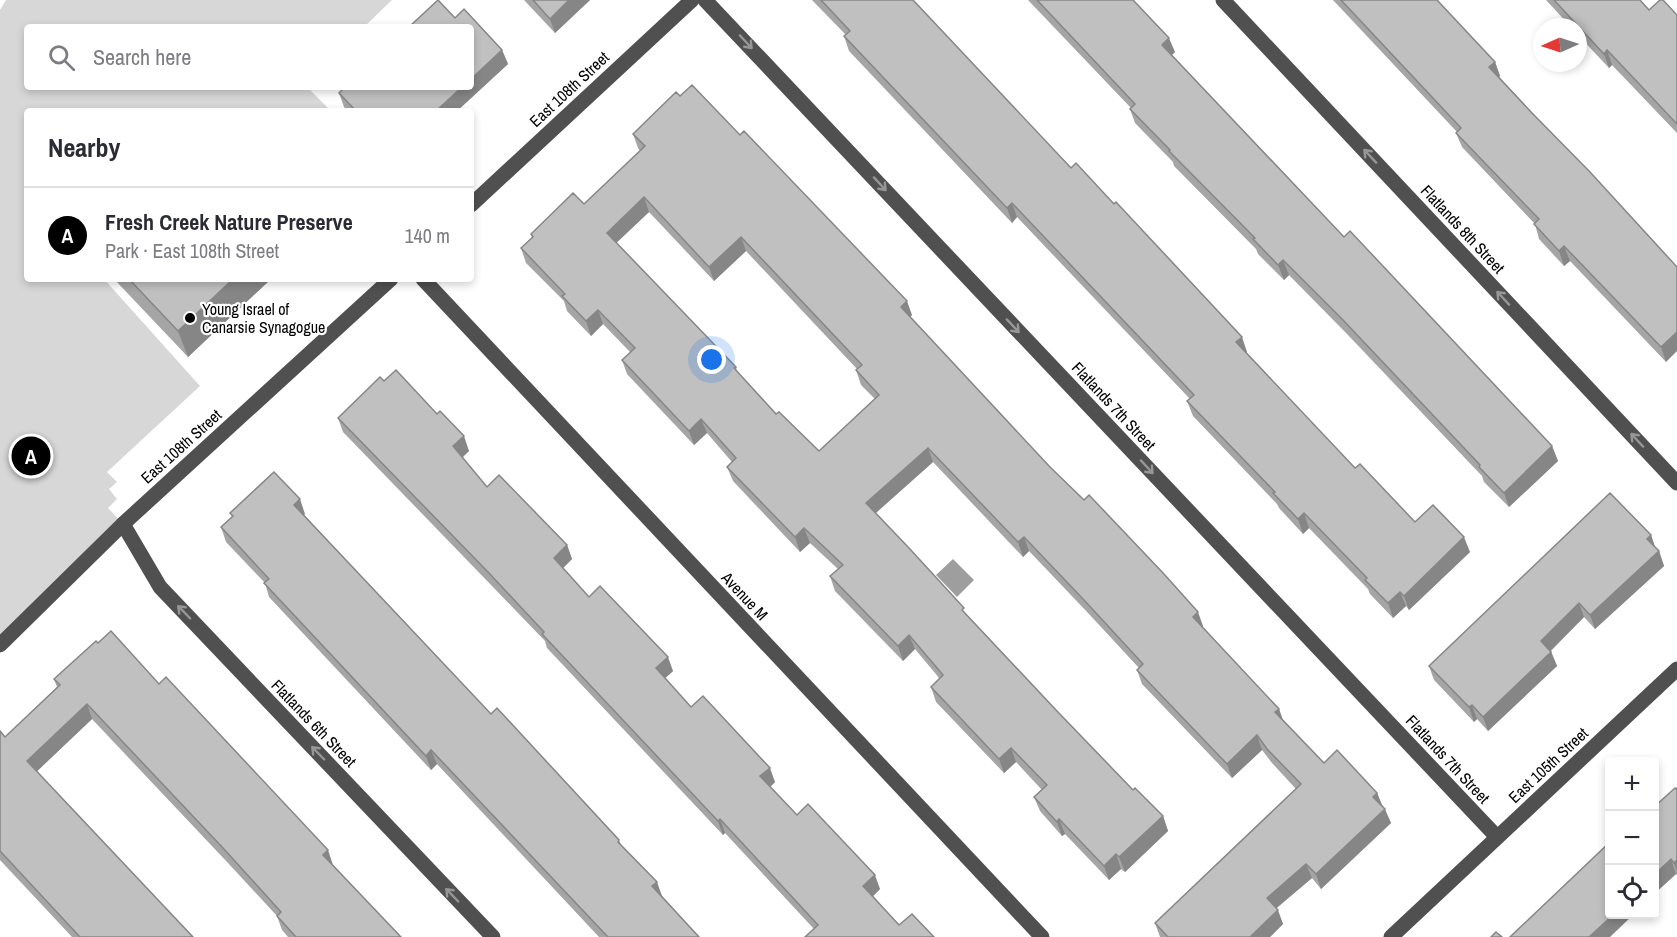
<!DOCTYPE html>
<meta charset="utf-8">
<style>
:root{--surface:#fff;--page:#f2f2f3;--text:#2b2b33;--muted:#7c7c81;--line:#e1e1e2;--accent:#000}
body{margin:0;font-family:"Archivo Narrow",sans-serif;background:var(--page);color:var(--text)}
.controls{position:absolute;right:18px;bottom:18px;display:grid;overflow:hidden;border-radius:6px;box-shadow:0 3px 9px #0003}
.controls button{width:54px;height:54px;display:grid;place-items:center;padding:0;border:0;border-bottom:2px solid var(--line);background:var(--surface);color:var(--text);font:30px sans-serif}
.compass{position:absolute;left:1533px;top:18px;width:54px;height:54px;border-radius:50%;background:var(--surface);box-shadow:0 3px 9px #0003;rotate:267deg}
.you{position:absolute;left:712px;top:360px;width:21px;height:21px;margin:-15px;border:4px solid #fff;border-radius:50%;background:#1a73e8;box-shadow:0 0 0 9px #1a73e833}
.badge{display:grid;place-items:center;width:39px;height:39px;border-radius:50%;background:var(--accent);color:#fff;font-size:20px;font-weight:700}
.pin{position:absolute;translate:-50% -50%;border:3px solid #fff;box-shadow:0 2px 6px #0006}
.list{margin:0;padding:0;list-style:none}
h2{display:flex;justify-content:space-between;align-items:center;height:78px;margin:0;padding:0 24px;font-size:26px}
h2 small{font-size:20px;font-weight:400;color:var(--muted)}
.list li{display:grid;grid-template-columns:39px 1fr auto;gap:18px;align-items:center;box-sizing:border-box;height:96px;padding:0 24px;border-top:2px solid var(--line)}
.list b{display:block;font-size:22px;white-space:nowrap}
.list p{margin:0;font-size:20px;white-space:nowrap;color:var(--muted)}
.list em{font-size:20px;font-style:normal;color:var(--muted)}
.icon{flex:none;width:33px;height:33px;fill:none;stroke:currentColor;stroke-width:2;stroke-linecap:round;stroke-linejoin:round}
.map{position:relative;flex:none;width:1677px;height:937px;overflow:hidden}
.search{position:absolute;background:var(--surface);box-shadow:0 3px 9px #0003;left:24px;top:24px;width:450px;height:66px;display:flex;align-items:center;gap:15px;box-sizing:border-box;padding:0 21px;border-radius:6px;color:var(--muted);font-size:22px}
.panel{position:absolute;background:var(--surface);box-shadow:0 3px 9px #0003;left:24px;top:108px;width:450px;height:174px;border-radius:6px}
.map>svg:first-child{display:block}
.green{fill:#d7d7d7}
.water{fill:#9e9e9e}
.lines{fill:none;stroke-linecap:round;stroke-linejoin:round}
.minor{stroke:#505050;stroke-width:15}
.wall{fill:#a5a5a5;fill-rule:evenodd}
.shaded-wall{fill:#868686}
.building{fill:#c0c0c0;stroke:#868686;stroke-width:1.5;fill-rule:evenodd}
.oneway{stroke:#969696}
.poi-dot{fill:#000;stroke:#fff;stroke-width:2}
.labels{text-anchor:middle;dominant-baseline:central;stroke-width:4.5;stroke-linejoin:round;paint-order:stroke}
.street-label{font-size:16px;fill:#000;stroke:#fff}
.poi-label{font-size:16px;fill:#000;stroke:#fff;text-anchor:start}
</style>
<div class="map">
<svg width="1677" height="937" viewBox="0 0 1677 937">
<rect width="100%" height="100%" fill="#fff"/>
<polygon class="green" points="6,0 392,0 364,27 27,27 27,87 307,87 331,111 27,111 27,279 104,279 200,386 107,472 117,482 109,489 117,499 108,508 123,524 0,640 0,10"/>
<polygon class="water" points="953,559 974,580 957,597 936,575"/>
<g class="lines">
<g class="minor">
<polyline points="705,0 1497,837"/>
<polyline points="1223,0 1677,483"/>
<polyline points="471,205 692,0"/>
<polyline points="423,279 1042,937"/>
<polyline points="123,524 160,587 493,937"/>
<polyline points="0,645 123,524 391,279"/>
<polyline points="1391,937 1677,669"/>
</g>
</g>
<g class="wall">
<polygon points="524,0 590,0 555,33"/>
<polygon points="812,0 913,0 942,32 1247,352 1246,353 1355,468 1415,522 1470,552 1409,610 1406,606 1393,618 1370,594 1368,589 1309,528 1303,534 1279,508 1277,504 1193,416 1187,401 1190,399 1017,217 1012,223 849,51 844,36 846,35"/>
<polygon points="1028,0 1133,0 1175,52 1172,55 1344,237 1552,446 1558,461 1509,507 1484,482 1482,476 1348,335 1289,275 1284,280 1258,254 1256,249 1174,166 1173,162 1135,123 1130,109 1131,108"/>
<polygon points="1333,0 1437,0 1495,62 1500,76 1499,77 1677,267 1666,362 1570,261 1564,266 1539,239 1535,224 1462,147 1456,133 1457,132"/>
<polygon points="1546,0 1640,0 1649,10 1677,15 1677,133 1612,65 1609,68 1578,35 1578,27 1571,27"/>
<polygon points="455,18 502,50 508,64 457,111 348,111 344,107 339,93"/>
<path d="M633,134L912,315L910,317L1050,467L1203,626L1202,627L1279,709L1283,721L1324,763L1377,793L1382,806L1391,823L1321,889L1312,878L1276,908L1283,924L1270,937H1160L1155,923L1296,789L1272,763L1262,750L1232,778L1142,684L1137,670L1139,668L1089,614L1029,551L1023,557L933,462L876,513L966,614L1056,710L1133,790L1163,816L1168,831L1125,872L1121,869L1109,880L1065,834L1062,836L1040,811L1034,797L1042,790L1016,762L1004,773L936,702L931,687L940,679L915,649L903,661L835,591L830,576L838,569L810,543L800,552L733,481L727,467L732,462L707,433L694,445L627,374L622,360L630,352L603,324L591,336L567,311L564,301L526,263L521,248L532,237L531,234L584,204L640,151L638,148ZM649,212L714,281L746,251L857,369L856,370L861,385L875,399L819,451L776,414L737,371L736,367L616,243Z"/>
<polygon points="114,279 271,279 188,357"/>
<polygon points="384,381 437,414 469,451 462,457 487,487 567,545 572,559 563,568 589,597 673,671 665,678 691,707 775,782 770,787 797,815 880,889 873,896 899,925 934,937 814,929 725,833 723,835 594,698 547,648 545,641 493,587 343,432 338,418"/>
<polygon points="230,513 305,514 304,515 491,714 619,840 621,845 662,896 699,937 599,937 437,764 431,770 269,597 265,583 226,542 221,527 232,517"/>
<polygon points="1651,535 1655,547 1659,551 1664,566 1595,629 1584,617 1551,651 1557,666 1488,731 1477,719 1474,722 1434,680 1429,666"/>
<polygon points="54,679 159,684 333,865 401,937 288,937 282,930 277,916 228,863 92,719 36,772 193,937 72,937 0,860 0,731 5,737 57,687"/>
<polygon points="1677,788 1677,875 1676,874 1654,894 1654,807"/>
</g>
<g class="shaded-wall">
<polygon points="569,0 590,0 555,33 550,19"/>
<polygon points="1169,38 1175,52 1167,59 1162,45"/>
<polygon points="502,50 508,64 457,111 436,111 462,87 471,87 471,79"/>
<polygon points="1607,50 1612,65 1609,68 1604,54"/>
<polygon points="1495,62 1500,76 1495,81 1489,67"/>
<polygon points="644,197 649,212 612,247 607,233"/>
<polygon points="1012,203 1017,217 1012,223 1007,208"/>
<polygon points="741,237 746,251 714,281 709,267"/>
<polygon points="1564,246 1570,261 1564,266 1559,251"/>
<polygon points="1283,260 1289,275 1284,280 1278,265"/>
<polygon points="233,279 271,279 188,357 178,331"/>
<polygon points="907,301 912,315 906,321 901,307"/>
<polygon points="598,310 603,324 591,336 586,321"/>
<polygon points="1677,332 1677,351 1666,362 1661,347"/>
<polygon points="1242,337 1247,352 1242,357 1236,342"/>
<polygon points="701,419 707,433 694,445 689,431"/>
<polygon points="464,436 469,451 459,461 453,446"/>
<polygon points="1552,446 1558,461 1509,507 1504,493"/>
<polygon points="928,448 933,462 871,517 866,503"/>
<polygon points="300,499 305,514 299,519 294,505"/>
<polygon points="1304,513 1309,528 1303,534 1298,519"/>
<polygon points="804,528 810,543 800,552 795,537"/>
<polygon points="1651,535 1656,550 1647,539"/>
<polygon points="1024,537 1029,551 1023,557 1018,542"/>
<polygon points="1464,537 1470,552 1409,610 1404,596"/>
<polygon points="567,545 572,559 559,572 554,558"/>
<polygon points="1659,551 1664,566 1595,629 1590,615"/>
<polygon points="1400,592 1406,606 1393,618 1388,603"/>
<polygon points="1579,603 1584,617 1546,655 1541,641"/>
<polygon points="1198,612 1203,626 1198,631 1193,617"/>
<polygon points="909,635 915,649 903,661 898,646"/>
<polygon points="1551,652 1557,666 1488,731 1483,717"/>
<polygon points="668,657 673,671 661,682 656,668"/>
<polygon points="87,704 92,719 32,776 27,761"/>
<polygon points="1472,705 1477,719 1474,722 1469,707"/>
<polygon points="1279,709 1284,723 1275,712"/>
<polygon points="1257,735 1262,750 1232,778 1227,764"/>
<polygon points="1011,748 1016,762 1004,773 999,759"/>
<polygon points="431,750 437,764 431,770 426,756"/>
<polygon points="770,768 775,782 766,791 760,776"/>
<polygon points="1377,793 1383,807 1373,797"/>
<polygon points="1385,809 1391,823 1321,889 1316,874"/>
<polygon points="1163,816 1168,831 1125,872 1119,857"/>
<polygon points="720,819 725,833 723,835 718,821"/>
<polygon points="1059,819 1065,834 1062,836 1057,822"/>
<polygon points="328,850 333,865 323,855"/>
<polygon points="1116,854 1121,869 1109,880 1104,866"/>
<polygon points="1671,859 1676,874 1654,894 1654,875"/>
<polygon points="1677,860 1677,871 1674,863"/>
<polygon points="1306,864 1312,878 1272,912 1267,898"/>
<polygon points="875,875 880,889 869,900 863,886"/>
<polygon points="657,882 662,896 658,900 652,886"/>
<polygon points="1278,910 1283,924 1270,937 1250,937"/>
<polygon points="1613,915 1633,915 1610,937 1589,937"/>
</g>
<g class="building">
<polygon points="438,0 455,18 464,9 502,50 471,79 471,27 409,27"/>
<polygon points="533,0 569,0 550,19"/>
<polygon points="821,0 913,0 1071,168 1076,163 1114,204 1116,202 1242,337 1236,342 1355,468 1360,464 1415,522 1433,505 1464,537 1404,596 1400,592 1388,603 1365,580 1367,578 1304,513 1298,519 1273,493 1275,492 1187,401 1194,395 1012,203 1007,208 844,36 850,31"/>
<polygon points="1037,0 1133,0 1169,38 1162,45 1344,237 1350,231 1552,446 1504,493 1479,467 1480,465 1343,320 1283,260 1278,265 1253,239 1255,238 1169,151 1170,150 1130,109 1135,104"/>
<polygon points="1341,0 1437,0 1495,62 1489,67 1531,112 1590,172 1677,267 1677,332 1661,347 1564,246 1559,251 1534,224 1539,219 1456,133 1461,128"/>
<polygon points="1554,0 1640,0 1649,10 1660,0 1663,0 1677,15 1677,124 1607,50 1604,54"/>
<path d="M692,85L740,135L744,131L907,301L901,307L1050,467L1084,500L1089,495L1164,574L1198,612L1193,617L1279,709L1275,712L1324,763L1337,750L1377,793L1373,797L1385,809L1316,874L1306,864L1267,898L1278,910L1250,937H1168L1155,923L1301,784L1267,749L1257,735L1227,764L1137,670L1143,664L1084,600L1024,537L1018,542L928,448L866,503L909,548L964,608L962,610L1056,710L1133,790L1135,788L1163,816L1119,857L1116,854L1104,866L1059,819L1057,822L1034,797L1047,785L1011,748L999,759L931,687L943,675L909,635L898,646L830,576L843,565L804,528L795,537L727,467L736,458L701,419L689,431L622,360L635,348L598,310L586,321L562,296L565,294L521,248L533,237L531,234L573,193L584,204L645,146L633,134L676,92L680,96ZM644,197L709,267L741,237L862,365L856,370L879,395L819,451L779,412L776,414L734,368L736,367L607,233Z"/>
<polygon points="345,87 462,87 436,111 356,111 339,93"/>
<polygon points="129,279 233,279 178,331"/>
<polygon points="396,370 437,414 440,411 464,436 453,446 487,487 499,475 567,545 554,558 589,597 600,586 668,657 656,668 691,707 703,696 770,768 760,776 797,815 808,804 875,875 863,886 899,925 912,914 934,937 805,937 818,925 720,819 718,821 589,684 542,634 544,632 488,572 338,418 380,377 384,381"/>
<polygon points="274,472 300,499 294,505 491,714 497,708 619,840 618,842 657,882 652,886 699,937 608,937 431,750 426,756 264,583 269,579 221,527 233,516 230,513"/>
<polygon points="1610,493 1651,535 1647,539 1659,551 1590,615 1579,603 1541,641 1551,652 1483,717 1472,705 1469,707 1429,666"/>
<polygon points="111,631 159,684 166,677 328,850 323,855 401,937 296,937 277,916 281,912 223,848 87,704 27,761 193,937 80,937 0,851 0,731 5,737 60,685 54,679 96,641 98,643"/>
<polygon points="1675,788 1676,789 1677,788 1677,860 1674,863 1671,859 1654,875 1654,807"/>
<polygon points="1610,842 1610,915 1613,915 1589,937 1510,937"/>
<polygon points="1496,932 1502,937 1491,937"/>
</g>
<defs><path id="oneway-shaft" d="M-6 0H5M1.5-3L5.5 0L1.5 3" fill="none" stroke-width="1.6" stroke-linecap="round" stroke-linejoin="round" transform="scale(1.5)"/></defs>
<g class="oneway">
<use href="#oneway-shaft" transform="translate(746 42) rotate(47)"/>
<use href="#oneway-shaft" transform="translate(1370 156) rotate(-133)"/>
<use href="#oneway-shaft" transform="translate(880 184) rotate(47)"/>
<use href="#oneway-shaft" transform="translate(1503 298) rotate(-133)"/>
<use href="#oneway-shaft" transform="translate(1013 326) rotate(47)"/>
<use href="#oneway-shaft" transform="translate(1637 440) rotate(-133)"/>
<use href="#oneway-shaft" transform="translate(1147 467) rotate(47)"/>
<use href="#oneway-shaft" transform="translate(184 612) rotate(-134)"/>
<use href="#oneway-shaft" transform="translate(318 753) rotate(-134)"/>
<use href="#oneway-shaft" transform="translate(452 895) rotate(-134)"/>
</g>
<circle class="poi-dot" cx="190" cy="318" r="6"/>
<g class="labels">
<g class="street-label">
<text transform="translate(569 89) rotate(-43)">East 108th Street</text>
<text transform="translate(1463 229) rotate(47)">Flatlands 8th Street</text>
<text transform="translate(1114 406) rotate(47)">Flatlands 7th Street</text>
<text transform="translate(181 446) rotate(-42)">East 108th Street</text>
<text transform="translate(745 596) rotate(47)">Avenue M</text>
<text transform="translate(314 723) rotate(46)">Flatlands 6th Street</text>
<text transform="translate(1448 759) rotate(47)">Flatlands 7th Street</text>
<text transform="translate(1548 765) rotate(-43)">East 105th Street</text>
</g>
<g class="poi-label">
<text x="202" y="309">Young Israel of<tspan x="202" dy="18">Canarsie Synagogue</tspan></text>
</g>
</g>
</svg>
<div class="controls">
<button>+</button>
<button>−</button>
<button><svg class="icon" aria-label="locate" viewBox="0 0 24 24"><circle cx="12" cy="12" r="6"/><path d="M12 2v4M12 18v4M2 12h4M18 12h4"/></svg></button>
</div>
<svg class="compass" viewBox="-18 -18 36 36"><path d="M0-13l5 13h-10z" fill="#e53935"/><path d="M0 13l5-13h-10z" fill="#7c7c81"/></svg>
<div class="you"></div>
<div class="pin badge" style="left:31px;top:456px">A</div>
<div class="search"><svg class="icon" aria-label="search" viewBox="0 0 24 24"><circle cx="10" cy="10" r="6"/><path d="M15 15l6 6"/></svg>Search here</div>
<section class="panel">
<h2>Nearby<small></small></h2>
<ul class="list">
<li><span class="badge">A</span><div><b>Fresh Creek Nature Preserve</b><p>Park · East 108th Street</p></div><em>140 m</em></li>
</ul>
</section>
</div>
